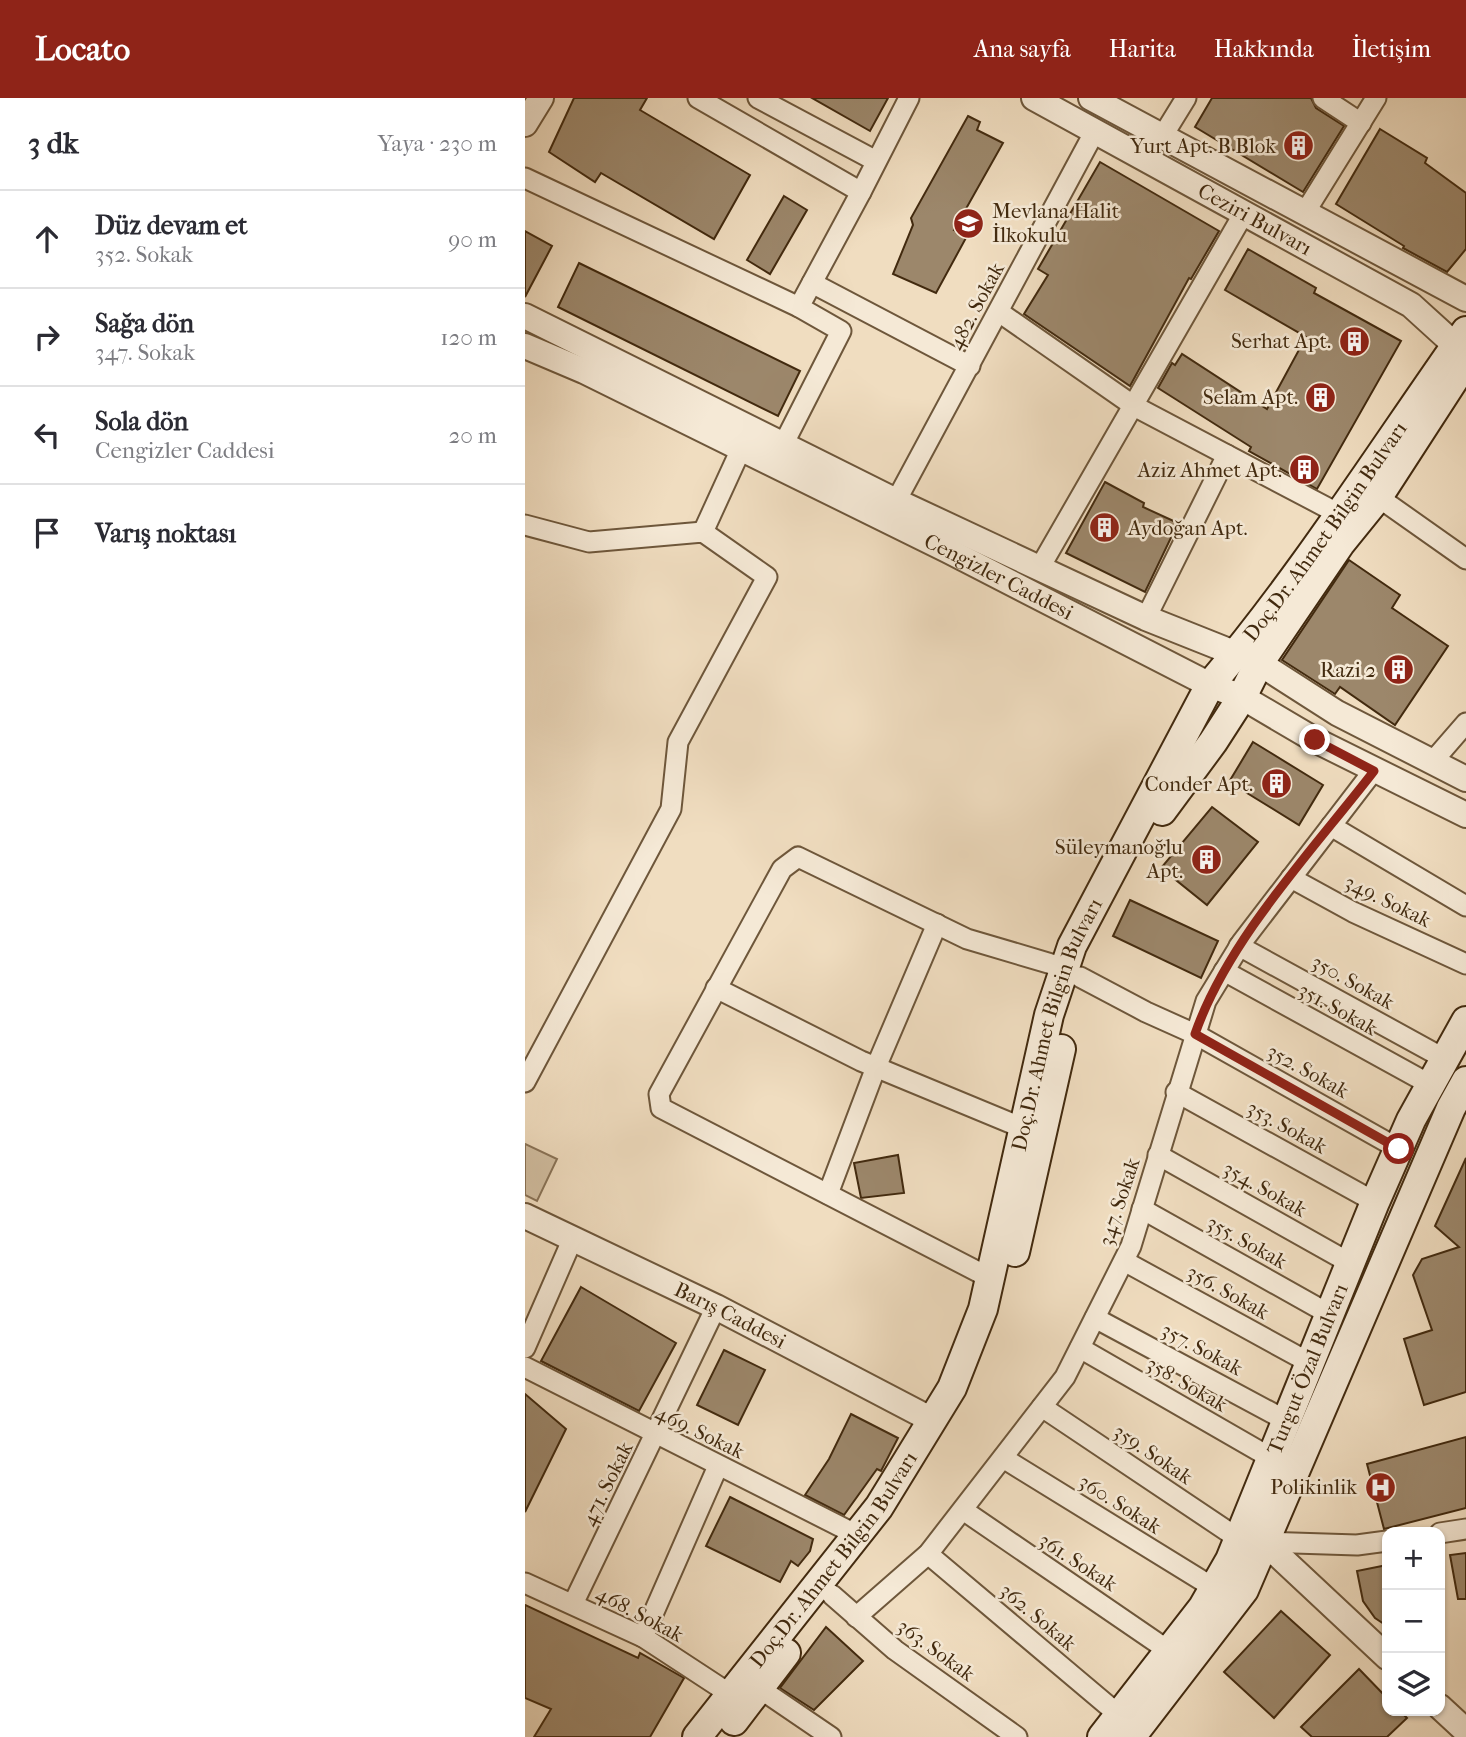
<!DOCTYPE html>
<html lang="tr">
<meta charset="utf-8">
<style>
:root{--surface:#fff;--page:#f2f2f3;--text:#2b2b33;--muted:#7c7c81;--line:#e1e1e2;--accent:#8f2418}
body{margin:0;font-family:"IM FELL French Canon",serif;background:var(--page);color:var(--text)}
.controls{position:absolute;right:21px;bottom:21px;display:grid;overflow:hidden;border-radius:14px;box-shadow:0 2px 5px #0004}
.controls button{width:63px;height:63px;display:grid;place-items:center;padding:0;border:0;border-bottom:2px solid var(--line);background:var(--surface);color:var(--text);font:35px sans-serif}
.stop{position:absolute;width:21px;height:21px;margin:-16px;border:5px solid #8f2418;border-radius:50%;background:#fff}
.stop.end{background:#8f2418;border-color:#fff;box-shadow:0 2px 7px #0008}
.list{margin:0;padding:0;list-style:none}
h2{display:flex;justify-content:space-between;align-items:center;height:91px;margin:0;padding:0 28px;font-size:30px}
h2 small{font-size:23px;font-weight:400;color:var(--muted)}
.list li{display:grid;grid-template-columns:46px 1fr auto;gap:21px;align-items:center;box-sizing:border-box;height:98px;padding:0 28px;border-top:2px solid var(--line)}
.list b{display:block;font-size:26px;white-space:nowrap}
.list p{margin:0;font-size:23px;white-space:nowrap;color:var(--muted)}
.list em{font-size:23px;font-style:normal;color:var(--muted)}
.icon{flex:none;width:38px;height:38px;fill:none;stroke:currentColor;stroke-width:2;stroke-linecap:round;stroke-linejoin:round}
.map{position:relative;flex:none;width:941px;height:1639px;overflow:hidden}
header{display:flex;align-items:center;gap:42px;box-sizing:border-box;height:98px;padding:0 35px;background:var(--accent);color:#fff}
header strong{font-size:33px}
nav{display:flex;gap:38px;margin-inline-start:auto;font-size:24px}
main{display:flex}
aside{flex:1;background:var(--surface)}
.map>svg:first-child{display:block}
.green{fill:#d2bfa2;stroke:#8a7458;stroke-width:2}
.building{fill:#9c876b;stroke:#422a0f;stroke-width:2}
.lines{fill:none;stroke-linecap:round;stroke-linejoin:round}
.minor-casing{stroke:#6e573b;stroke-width:23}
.tertiary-casing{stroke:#6e573b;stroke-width:28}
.secondary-casing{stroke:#422a0f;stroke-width:32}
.minor{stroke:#f5e9d6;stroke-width:19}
.tertiary{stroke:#f5e9d6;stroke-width:24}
.secondary{stroke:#f5e9d6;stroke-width:28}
.route{stroke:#8f2418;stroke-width:9}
.labels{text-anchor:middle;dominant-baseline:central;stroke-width:5;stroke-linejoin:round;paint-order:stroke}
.poi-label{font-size:21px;fill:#422a0f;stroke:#f5e9d6;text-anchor:end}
.street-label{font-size:21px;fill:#422a0f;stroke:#f5e9d6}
</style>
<header>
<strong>Locato</strong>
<nav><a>Ana sayfa</a><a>Harita</a><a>Hakkında</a><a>İletişim</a></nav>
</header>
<main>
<aside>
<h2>3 dk<small>Yaya · 230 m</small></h2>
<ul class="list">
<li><svg class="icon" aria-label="ahead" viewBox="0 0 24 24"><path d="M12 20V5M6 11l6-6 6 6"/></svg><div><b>Düz devam et</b><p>352. Sokak</p></div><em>90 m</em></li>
<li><svg class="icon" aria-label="right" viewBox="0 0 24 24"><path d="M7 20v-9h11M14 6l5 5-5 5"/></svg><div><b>Sağa dön</b><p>347. Sokak</p></div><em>120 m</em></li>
<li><svg class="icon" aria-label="left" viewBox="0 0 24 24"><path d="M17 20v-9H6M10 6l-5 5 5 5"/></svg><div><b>Sola dön</b><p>Cengizler Caddesi</p></div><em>20 m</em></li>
<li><svg class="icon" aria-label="arrive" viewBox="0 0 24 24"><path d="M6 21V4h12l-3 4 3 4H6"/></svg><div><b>Varış noktası</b></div></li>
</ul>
</aside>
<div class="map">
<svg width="941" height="1639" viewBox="0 0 941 1639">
<rect width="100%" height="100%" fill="#f0ddc0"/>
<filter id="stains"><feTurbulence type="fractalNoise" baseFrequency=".00286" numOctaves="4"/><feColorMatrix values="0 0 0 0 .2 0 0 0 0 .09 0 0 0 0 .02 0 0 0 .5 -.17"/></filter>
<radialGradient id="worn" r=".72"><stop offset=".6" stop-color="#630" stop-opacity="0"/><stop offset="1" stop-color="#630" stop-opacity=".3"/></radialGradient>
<polygon class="green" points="0,1046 32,1061 12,1103 0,1097"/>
<g class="building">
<polygon points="49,0 122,0 115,12 225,77 189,141 76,75 70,84 24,54"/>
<polygon points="287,0 363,0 345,33"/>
<polygon points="687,0 786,0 791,10 819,28 778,94 670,29"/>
<polygon points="443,18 455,24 452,32 478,45 429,132 442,138 411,195 368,176 388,127 386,120"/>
<polygon points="855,31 902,60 900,65 941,95 941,151 922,174 878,150 879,148 811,106"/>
<polygon points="575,64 694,133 666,181 664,180 605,288 499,216 523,177 513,171"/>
<polygon points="259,98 282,112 245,176 222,162"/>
<polygon points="0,133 27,148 0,199"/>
<polygon points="723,151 791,190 789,195 876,243 792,391 724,353 726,349 633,290 647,265 650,267 657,256 742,311 781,239 700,192"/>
<polygon points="54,165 275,273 253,318 33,209"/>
<polygon points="580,384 619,405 618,409 653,425 620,494 541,455"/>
<polygon points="824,462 875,497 867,510 923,548 870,627 815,589 810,596 757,562"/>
<polygon points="728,644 798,687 774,727 704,684"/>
<polygon points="687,709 733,744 682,807 636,770"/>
<polygon points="605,802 693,843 676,880 588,838"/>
<polygon points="373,1057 379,1095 336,1100 329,1065"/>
<polygon points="941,1060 941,1294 899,1307 879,1241 907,1232 888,1177 897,1161 934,1149 910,1128"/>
<polygon points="56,1189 151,1245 114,1313 16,1263"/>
<polygon points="199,1252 240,1272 213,1327 172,1307"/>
<polygon points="0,1296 41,1331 0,1414"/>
<polygon points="326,1316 373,1340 356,1373 352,1371 319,1417 280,1397 304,1361"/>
<polygon points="941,1339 941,1410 859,1431 842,1366"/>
<polygon points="205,1399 288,1441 285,1453 273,1468 266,1463 255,1484 181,1448"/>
<polygon points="941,1455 941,1501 933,1501 925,1457"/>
<polygon points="862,1467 862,1528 850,1520 838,1503 832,1473"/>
<polygon points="0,1507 113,1560 115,1555 159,1580 125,1639 9,1639 26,1611 0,1600"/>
<polygon points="756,1513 805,1557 749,1620 699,1574"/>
<polygon points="301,1529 338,1563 289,1612 255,1590"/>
<polygon points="834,1571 862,1600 862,1613 875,1613 882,1620 862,1639 787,1639 776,1629"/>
</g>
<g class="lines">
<defs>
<g id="minor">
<polyline points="173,0 336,94 274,209 316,233 259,345"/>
<polyline points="233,0 351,63"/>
<polyline points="798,0 836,25"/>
<polyline points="637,39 661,0"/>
<polyline points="0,80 274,209"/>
<polyline points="336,94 384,0"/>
<polyline points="779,116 851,0"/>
<polyline points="287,185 445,268"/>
<polyline points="474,214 609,308 814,416"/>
<polyline points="853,399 941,461"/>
<polyline points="371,403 570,33"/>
<polyline points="0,427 64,444 178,434 242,479 153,644 146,711 0,984"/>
<polyline points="178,434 216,351"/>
<polyline points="514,471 719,115"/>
<polyline points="621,520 702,357"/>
<polyline points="908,663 941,625"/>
<polyline points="806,728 941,808"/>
<polyline points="766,780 828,814 941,866"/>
<polyline points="714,848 920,961"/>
<polyline points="699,873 906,987"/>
<polyline points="555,879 621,914 670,936 874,1051"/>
<polyline points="191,890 336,963 498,1030"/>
<polyline points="651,994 850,1104"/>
<polyline points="633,1057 825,1165"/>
<polyline points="303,1096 351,969 412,826"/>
<polyline points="617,1111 804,1216"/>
<polyline points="599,1163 785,1265"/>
<polyline points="465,1180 136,1010 134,996 257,771 273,759 442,841 540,870"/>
<polyline points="570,1220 762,1323"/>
<polyline points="0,1250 48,1140"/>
<polyline points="555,1250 746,1360"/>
<polyline points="0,1269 332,1437"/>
<polyline points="517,1309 714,1441"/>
<polyline points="478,1360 689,1490"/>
<polyline points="438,1412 644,1553"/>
<polyline points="915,1435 941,1431"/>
<polyline points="739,1444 832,1447 862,1443"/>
<polyline points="403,1456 594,1617"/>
<polyline points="0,1485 118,1539 205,1596"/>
<polyline points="307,1497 370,1552 492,1639"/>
<polyline points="48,1506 191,1209"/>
<polyline points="331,1519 403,1456 540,1279 606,1148 681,903 717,844 849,672"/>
<polyline points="118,1539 193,1368"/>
<polyline points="234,1590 306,1639"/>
</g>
<g id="tertiary">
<path id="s1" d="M509,0L886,207L941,257"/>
<polyline points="566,0 941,201"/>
<polyline points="0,26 16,0"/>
<polyline points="0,218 371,403 621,520 734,565 812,615 941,681"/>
<path id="s2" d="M0,248L59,273L424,453L685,587L717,599L790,642L941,717"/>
<path id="s3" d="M0,1118L191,1209L407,1322"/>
<polyline points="739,1444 862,1559"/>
<polyline points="915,1609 941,1633"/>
</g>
<g id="secondary">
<polyline points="637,713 688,644 717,599 734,565 815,446 853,399 932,277"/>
<polyline points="490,1154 536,951"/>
<polyline points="209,1623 261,1555"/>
<path id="s4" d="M172,1639L354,1409L427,1290L458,1211L524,917L547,848L685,587C779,476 857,352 941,233"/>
<path id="s5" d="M577,1639L678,1509L705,1462L850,1104L886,1022L941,923"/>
<polyline points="606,1639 719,1492 926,1010 941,983"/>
</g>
</defs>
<use href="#minor" class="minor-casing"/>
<use href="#tertiary" class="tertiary-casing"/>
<use href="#secondary" class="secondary-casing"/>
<use href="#minor" class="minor"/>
<use href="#tertiary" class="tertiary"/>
<use href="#secondary" class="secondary"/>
</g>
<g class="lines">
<path class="route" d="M790,642L849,673C788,752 703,841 670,936L874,1051"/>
</g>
<defs>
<symbol id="building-disc" viewBox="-11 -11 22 22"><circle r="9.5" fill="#8f2418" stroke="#f5e9d6"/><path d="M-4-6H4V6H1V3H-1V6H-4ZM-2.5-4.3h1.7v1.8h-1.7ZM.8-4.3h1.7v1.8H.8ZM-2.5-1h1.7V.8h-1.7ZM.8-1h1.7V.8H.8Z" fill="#fff"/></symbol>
<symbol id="school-disc" viewBox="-11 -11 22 22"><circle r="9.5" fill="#8f2418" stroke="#f5e9d6"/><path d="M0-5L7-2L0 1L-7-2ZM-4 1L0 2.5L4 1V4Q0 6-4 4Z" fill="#fff"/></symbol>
<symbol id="hospital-disc" viewBox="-11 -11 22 22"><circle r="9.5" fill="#8f2418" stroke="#f5e9d6"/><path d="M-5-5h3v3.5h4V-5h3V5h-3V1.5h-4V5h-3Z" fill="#fff"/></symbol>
</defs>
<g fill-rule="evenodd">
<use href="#building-disc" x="756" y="30" width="35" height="35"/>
<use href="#school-disc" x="426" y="108" width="35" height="35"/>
<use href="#building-disc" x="812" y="226" width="35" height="35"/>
<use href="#building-disc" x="778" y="282" width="35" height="35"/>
<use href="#building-disc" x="762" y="354" width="35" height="35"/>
<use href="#building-disc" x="562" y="412" width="35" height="35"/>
<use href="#building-disc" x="856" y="554" width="35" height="35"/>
<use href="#building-disc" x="734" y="668" width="35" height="35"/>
<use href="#building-disc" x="664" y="744" width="35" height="35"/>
<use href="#hospital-disc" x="838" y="1372" width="35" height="35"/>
</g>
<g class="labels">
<g class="poi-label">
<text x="751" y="48">Yurt Apt. B Blok</text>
<text x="467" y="113" text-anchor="start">Mevlana Halit<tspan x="467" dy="24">İlkokulu</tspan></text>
<text x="806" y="243">Serhat Apt.</text>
<text x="773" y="299">Selam Apt.</text>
<text x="757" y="372">Aziz Ahmet Apt.</text>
<text x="603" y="430" text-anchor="start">Aydoğan Apt.</text>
<text x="851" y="572">Razi 2</text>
<text x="728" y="686">Conder Apt.</text>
<text x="658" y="749">Süleymanoğlu<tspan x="658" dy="24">Apt.</tspan></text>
<text x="832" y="1389">Polikinlik</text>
</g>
<g class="street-label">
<text stroke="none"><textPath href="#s1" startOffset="252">Ceziri Bulvarı</textPath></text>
<text transform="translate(451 208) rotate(-62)">482. Sokak</text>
<text stroke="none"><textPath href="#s4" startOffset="1379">Doç.Dr. Ahmet Bilgin Bulvarı</textPath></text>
<text stroke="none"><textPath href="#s2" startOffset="527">Cengizler Caddesi</textPath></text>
<text transform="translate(863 803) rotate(26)">349. Sokak</text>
<text transform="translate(828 884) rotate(29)">350. Sokak</text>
<text transform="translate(813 911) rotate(29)">351. Sokak</text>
<text stroke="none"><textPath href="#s4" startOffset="812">Doç.Dr. Ahmet Bilgin Bulvarı</textPath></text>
<text transform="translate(783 973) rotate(29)">352. Sokak</text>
<text transform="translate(762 1029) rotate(29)">353. Sokak</text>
<text transform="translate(740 1091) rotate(29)">354. Sokak</text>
<text transform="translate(594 1104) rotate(-72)">347. Sokak</text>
<text transform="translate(722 1144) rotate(29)">355. Sokak</text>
<text transform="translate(703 1194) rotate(29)">356. Sokak</text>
<text stroke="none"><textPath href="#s3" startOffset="228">Barış Caddesi</textPath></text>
<text transform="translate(677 1251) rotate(28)">357. Sokak</text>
<text stroke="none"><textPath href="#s5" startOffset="425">Turgut Özal Bulvarı</textPath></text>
<text transform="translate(662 1286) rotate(30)">358. Sokak</text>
<text transform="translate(175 1334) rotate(26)">469. Sokak</text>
<text transform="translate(628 1356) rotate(34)">359. Sokak</text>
<text transform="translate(82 1386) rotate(-64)">471. Sokak</text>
<text transform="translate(595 1406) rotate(32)">360. Sokak</text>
<text stroke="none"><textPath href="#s4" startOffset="224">Doç.Dr. Ahmet Bilgin Bulvarı</textPath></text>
<text transform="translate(553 1464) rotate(33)">361. Sokak</text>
<text transform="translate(115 1516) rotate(28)">468. Sokak</text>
<text transform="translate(513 1519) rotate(40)">362. Sokak</text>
<text transform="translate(411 1552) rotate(36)">363. Sokak</text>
</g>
</g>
<rect width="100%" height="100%" filter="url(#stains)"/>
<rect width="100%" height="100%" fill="url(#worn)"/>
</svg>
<div class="controls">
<button>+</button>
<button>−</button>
<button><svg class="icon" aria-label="layers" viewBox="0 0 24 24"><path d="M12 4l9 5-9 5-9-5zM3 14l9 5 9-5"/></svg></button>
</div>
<div class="stop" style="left:874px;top:1051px"></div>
<div class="stop end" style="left:790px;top:642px"></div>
</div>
</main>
